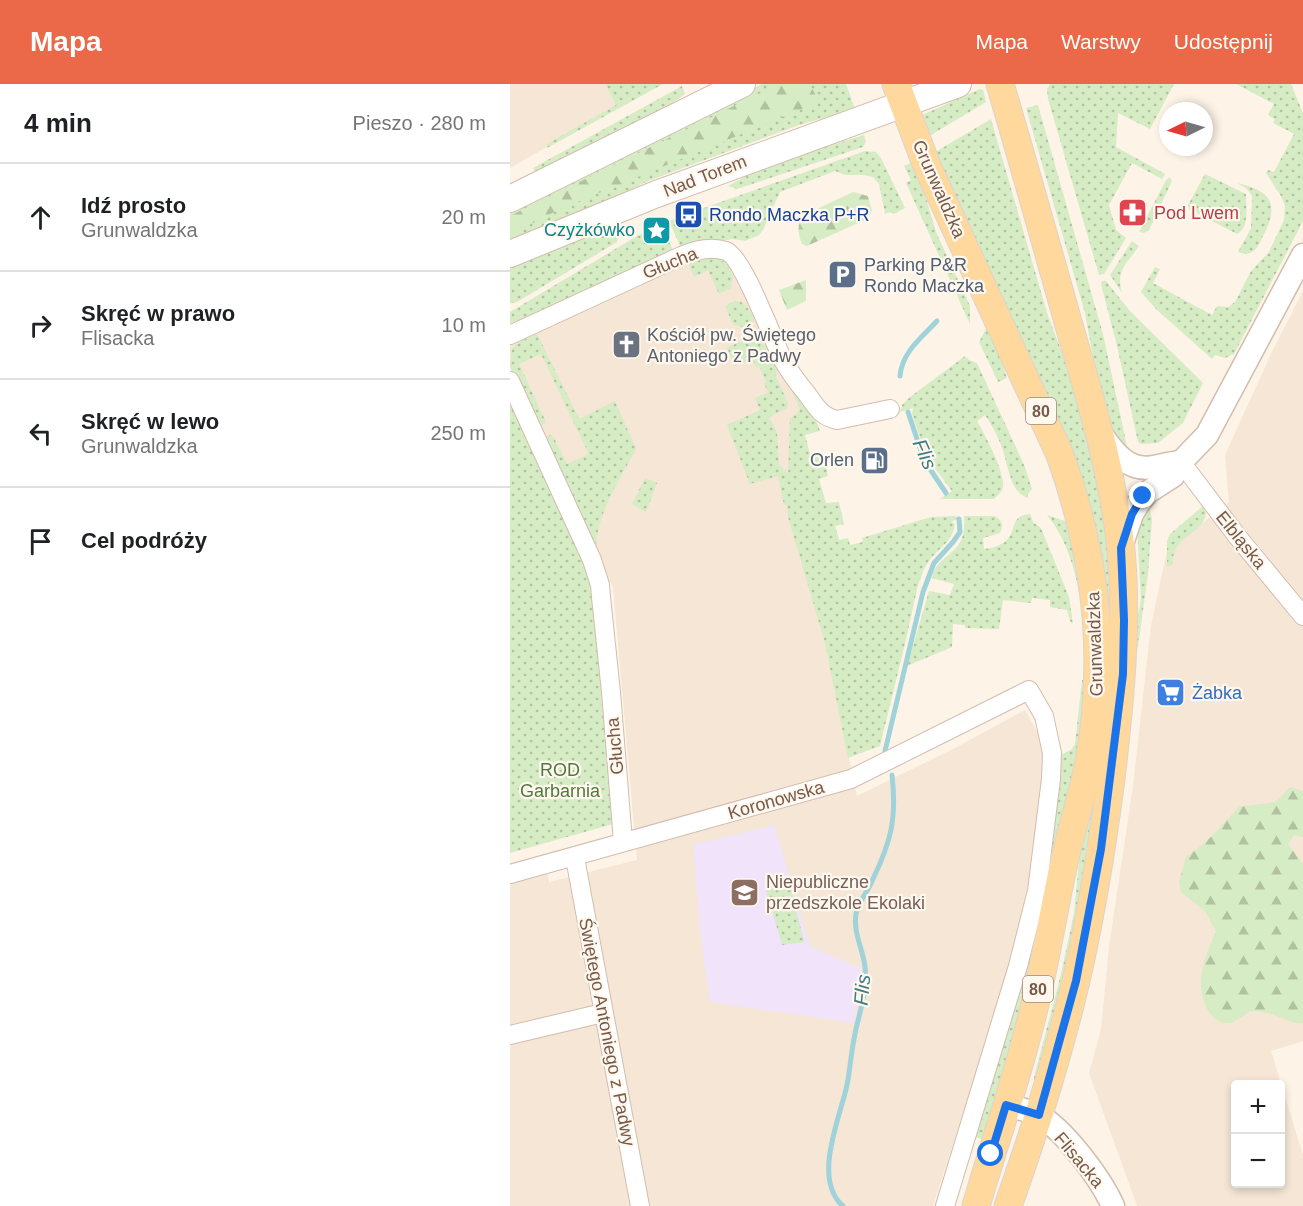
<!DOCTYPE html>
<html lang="pl">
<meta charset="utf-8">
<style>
:root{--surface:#fff;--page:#f6f6f6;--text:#202124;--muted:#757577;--line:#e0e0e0;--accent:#eb6948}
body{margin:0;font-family:Helvetica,sans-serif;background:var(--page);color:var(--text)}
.controls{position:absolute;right:18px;bottom:18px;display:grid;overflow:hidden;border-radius:6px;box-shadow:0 3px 9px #0003}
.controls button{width:54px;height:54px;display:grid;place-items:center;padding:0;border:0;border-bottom:2px solid var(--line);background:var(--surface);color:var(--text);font:30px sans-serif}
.compass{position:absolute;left:649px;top:18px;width:54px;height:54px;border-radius:50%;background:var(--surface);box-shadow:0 3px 9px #0003;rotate:265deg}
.stop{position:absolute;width:18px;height:18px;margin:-14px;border:4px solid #1a73e8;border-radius:50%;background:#fff}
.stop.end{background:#1a73e8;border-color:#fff;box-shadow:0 2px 6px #0008}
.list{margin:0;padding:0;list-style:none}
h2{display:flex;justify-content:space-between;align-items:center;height:78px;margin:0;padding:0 24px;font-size:26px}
h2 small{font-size:20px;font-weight:400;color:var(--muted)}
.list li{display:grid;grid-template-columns:39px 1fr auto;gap:18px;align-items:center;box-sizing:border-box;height:108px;padding:0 24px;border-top:2px solid var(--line)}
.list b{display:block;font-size:22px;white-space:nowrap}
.list p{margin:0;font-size:20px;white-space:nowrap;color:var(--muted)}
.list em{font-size:20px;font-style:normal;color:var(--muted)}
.icon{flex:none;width:33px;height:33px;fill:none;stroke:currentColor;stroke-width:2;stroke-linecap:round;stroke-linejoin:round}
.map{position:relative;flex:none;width:793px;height:1122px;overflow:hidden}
header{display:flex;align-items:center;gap:36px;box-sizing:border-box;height:84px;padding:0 30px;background:var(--accent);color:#fff}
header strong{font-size:28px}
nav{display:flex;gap:33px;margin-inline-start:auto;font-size:21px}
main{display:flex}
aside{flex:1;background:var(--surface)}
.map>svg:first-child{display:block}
.residential{fill:#f5e6d5;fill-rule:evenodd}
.education{fill:#f1e3fa}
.green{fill:url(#green-dots)}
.forest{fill:url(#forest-firs)}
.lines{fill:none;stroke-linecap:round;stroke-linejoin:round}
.stream{stroke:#a0d2da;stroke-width:5}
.minor-casing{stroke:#d2bdae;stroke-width:20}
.tertiary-casing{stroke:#d2bdae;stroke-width:25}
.secondary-casing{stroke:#d5bdac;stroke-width:28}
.primary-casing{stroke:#dcd4d0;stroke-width:29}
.minor{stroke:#fff;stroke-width:18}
.tertiary{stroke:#fff;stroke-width:22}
.secondary{stroke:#fff;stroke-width:26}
.primary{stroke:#fed89d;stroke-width:27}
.route{stroke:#1a73e8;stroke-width:8}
.labels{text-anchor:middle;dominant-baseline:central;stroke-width:4.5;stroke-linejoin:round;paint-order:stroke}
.shield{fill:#fff8ee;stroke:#a0897b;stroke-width:1.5}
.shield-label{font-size:16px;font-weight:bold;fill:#78594a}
.street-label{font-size:18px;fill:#78594a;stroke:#fff8ee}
.health-label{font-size:18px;fill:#be3a42;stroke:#fff8ee;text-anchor:start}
.transit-label{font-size:18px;fill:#164399;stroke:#fff8ee;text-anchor:start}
.culture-label{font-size:18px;fill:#0d838f;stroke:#fff8ee;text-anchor:end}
.service-label{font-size:18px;fill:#4e5e75;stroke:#fff8ee;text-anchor:start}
.worship-label{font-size:18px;fill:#5b616d;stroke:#fff8ee;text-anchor:start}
.shop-label{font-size:18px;fill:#366cbe;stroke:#fff8ee;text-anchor:start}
.park-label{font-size:18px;fill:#51793e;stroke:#fff8ee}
.education-label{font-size:18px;fill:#785e54;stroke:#fff8ee;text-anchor:start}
.water-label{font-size:20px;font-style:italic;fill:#3f7b85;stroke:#fff8ee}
</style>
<header>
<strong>Mapa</strong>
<nav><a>Mapa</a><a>Warstwy</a><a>Udostępnij</a></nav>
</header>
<main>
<aside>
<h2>4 min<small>Pieszo · 280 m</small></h2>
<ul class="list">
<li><svg class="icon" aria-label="ahead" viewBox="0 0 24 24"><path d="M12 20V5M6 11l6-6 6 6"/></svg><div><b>Idź prosto</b><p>Grunwaldzka</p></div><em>20 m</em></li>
<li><svg class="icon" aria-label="right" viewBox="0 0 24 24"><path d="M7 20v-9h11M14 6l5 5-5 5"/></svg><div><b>Skręć w prawo</b><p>Flisacka</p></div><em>10 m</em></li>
<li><svg class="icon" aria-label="left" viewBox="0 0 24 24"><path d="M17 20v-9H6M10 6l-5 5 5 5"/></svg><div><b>Skręć w lewo</b><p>Grunwaldzka</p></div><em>250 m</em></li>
<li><svg class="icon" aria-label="arrive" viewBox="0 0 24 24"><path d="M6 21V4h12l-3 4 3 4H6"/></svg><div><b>Cel podróży</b></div></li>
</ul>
</aside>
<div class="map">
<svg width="793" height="1122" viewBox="0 0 793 1122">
<defs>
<pattern id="green-dots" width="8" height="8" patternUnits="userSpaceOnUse" patternTransform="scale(1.5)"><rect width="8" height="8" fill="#d5ecc4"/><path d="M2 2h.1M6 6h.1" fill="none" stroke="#b2c2a1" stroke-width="1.8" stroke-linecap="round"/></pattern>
<pattern id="forest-firs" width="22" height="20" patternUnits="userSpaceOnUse" patternTransform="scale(1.5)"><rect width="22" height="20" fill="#d5ecc4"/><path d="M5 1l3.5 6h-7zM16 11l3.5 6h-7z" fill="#b2c2a1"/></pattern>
</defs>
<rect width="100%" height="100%" fill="#fdf4e7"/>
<g class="residential">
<polygon points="0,0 95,0 107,23 0,84"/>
<polygon points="200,168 218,178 237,200 290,323 315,559 347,712 445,664 515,626 528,649 534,674 524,772 503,873 423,1122 0,1122 0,790 36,781 39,798 127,776 103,503 85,470 0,282 0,251"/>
<path d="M793,207V957L761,967L793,1071V1122H627L579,989L591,946L599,863L623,702L641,541L657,467L719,418L715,371L761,270ZM726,1000H770V1100H726Z"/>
</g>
<polygon class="education" points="264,741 300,862 352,885 344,939 200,918 191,856 183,761"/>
<g class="green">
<polygon points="95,0 153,0 37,64 37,60 106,21"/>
<polygon points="252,0 336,0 345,25 289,41 138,97 54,138 0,160 0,125"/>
<polygon points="540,0 664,0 640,45 608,29 606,63 655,90 652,95 622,79 599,121 606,146 616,154 594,190 589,191 538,15 537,5"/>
<polygon points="726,0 781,0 793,29 793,137 724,270 715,274 705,271 702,275 646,225 631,208 645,183 650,185 643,199 702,231 707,222 718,223 725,218 741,187 759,168 774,136 775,122 771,112 756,89 758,86 764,88 784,50 763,39 765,35 758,31 764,20"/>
<polygon points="172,2 175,10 153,26 0,101 25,88 23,84"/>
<polygon points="470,5 473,6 476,18 416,54 410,32"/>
<polygon points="528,21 593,250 619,372 606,362 591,318 575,229 516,24"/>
<polygon points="481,35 537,229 569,313 597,428 605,566 596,532 422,70"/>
<polygon points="354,51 356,58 353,63 227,105 218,102 254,82"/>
<polygon points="355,67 366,68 371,74 395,124 384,130 381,128 375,130 369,100 363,93 354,91 336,91 325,87 270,108 253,146 249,151 235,157 223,155 171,164 159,137 170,133 172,137 186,131 185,127"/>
<polygon points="405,77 426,148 460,222 460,240 396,99 401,96 394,82"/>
<path d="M695,90L736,110C736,122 740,144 727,150L679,125L678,121Z"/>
<polygon points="660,93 662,97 639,146 634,149 629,148 656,96"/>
<path d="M727,99C758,106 770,117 755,148C751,155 749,164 742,168C737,171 733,170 728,168L741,144L742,112L737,105Z"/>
<polygon points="151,141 164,168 8,238 0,239 0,228 127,152"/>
<polygon points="107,145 110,149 107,158 7,218 0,219 0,180 54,159"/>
<path d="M622,157L629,162C618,179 605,185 612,209L600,191Z"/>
<path d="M193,173C211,174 215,175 223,192L221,204L209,210L198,186L184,193L178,178Z"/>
<polygon points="592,197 596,197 619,226 693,299 673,339 648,359 631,360 628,358 607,262 591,200"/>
<path d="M225,217C236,217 239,226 244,235L242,239L233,243L223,240L215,222Z"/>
<polygon points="477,243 481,245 497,294 488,298 469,258"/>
<polygon points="248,249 267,283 266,293 278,319 277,324 259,333 267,348 269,380 278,390 280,335 290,326 279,299 306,336 310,347 295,351 301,374 312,372 314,378 311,379 312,383 316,382 318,392 309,395 316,419 329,418 334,440 325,442 329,456 338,454 340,461 353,458 352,454 421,433 446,432 447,435 441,438 445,440 443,448 438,457 421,474 414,485 408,501 395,560 370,662 338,674 315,559 278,433 277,421 274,421 268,392 240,400 217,341 250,326 245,314 258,309 254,299 256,298 249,282 246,283 242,275 225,282 217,264"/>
<path d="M27,250L69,335L105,317L126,365C109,397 85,431 86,469L33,356L40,351L43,352L57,380L79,370L31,270L9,280L35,336V339L29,343L26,340L0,283L2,264L12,256Z"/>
<path d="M455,272L459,276L467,279L515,383L522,405L518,410V414C499,409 498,377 491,361C487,350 481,340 475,331L467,337C475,351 495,388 493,403C492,408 488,411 484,415H430L442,407L417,374L402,330L403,324L390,328L392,321L400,313Z"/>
<polygon points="0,315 66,459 85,508 103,740 0,769"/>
<polygon points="135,394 147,399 136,428 122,420"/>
<polygon points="636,421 640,426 642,435 638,490 628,563 623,563 631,514 627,444"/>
<path d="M693,422L696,429C693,452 661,451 663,480L657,483V457L660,450Z"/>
<path d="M520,430L523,438L531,444L559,513L563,540L560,537L557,526L540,523V516L522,514L521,519L493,516L489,545L455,544V541L443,540L442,563L397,582L419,507L440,511L444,500L422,494C427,467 458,474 454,432H485C492,436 494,442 490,449L473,454L474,465C516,460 492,432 520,430Z"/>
<path d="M537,431L555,437L561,444L572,524C566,490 559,458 537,431Z"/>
<polygon points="572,596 579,597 577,626 525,879 474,1056 466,1053 464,1050 550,676 552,670 561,666 565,660"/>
<polygon points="603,597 561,879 524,1004 524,993 550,894 564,829 572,748"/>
<polygon points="280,801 294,858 272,861 256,806"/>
</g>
<g class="forest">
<polygon points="269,0 300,0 309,18 48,126 0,151 0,132"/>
<path d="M343,108L358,112L362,127L357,135L297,162L292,160C288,150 286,140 294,131Z"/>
<polygon points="296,196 296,217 277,226 269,206"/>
<path d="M780,703L793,707V753L784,751L778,760L793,780V939C780,941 762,926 743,927C735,928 727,939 718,939C699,940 690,913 691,897C692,879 699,863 706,848L695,827L671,808L669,798L676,773L696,758L729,723L766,718Z"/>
</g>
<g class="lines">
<g class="stream">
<path d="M390,292C392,268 412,253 427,237"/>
<polyline points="398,328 414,376 436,409"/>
<polyline points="375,667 413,508 424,479 443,458 450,448 449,435"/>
<path d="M333,1122C302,1095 330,1034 337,1001C340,986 341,970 344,955C348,931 358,909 355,883C353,865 343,849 346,830C348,819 358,807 362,797C381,758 387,735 382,691"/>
</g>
<defs>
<g id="minor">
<path d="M0,251L171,172C185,166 201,162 216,167C233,173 263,256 273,276C280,289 288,299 297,310C306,323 312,333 327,336L380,325"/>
<polyline points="0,297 82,476 90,501 91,513 101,608 113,758"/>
<polyline points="671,378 727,452 793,532"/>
<polyline points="65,774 130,1122"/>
<polyline points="0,790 341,695 519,606 534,632 542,669 541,695 527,807 508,882 435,1122"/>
<polyline points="0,951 93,929"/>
</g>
<g id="tertiary">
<path d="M591,350C604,368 618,388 643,383C653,381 661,379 671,378"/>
<polyline points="612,460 622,430 628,420 638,408 663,392 671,378 697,351 793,171"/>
<path d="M496,1021C506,1024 519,1026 528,1031C554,1045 591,1095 603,1122"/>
</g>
<g id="secondary">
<polyline points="0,115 232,0"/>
<polyline points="0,170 144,111 448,0"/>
</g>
<g id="primary">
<path d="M386,0L417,82L550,371C586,471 598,573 579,678C572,714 560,748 553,784C541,839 533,894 518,948C503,1006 483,1064 466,1122"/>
<path d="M490,0C514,81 537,163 560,245C581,317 603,389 611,465C618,542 610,618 601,695C592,764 581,833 565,901C547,976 524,1049 498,1122"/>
</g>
</defs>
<use href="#minor" class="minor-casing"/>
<use href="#tertiary" class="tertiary-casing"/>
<use href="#secondary" class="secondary-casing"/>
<use href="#primary" class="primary-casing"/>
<use href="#minor" class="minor"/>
<use href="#tertiary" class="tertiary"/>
<use href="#secondary" class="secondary"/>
<use href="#primary" class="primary"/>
</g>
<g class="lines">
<polyline class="route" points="481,1070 496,1021 529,1031 566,897 591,765 613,590 614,536 611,464 622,430 633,412"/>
</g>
<defs>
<symbol id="pharmacy-square" viewBox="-11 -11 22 22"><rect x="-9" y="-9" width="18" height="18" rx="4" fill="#e0444e" stroke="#fff8ee"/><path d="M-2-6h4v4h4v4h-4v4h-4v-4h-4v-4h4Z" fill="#fff"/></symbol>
<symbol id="bus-square" viewBox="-11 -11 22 22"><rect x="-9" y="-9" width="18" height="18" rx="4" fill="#1a4fb4" stroke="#fff8ee"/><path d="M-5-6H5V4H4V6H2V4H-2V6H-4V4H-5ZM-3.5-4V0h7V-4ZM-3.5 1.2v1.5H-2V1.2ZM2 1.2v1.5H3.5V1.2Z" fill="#fff"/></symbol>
<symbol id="sight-square" viewBox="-11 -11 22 22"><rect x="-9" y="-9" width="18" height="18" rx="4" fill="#0f9aa8" stroke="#fff8ee"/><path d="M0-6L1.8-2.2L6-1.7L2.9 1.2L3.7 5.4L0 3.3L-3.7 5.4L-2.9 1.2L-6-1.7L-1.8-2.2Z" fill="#fff"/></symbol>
<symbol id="parking-square" viewBox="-11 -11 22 22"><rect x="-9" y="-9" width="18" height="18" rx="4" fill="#5c6f8a" stroke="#fff8ee"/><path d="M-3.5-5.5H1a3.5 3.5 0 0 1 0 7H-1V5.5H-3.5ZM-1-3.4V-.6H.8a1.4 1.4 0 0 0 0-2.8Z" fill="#fff"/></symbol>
<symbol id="church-square" viewBox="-11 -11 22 22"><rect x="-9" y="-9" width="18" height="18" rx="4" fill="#6b7280" stroke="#fff8ee"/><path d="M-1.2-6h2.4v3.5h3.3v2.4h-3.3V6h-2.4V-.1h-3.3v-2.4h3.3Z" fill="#fff"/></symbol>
<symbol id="fuel-square" viewBox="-11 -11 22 22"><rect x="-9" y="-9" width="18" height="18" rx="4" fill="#5c6f8a" stroke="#fff8ee"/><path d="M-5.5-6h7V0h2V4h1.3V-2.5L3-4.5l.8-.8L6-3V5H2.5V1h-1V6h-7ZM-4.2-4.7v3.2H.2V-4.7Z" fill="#fff"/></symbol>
<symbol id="supermarket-square" viewBox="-11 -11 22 22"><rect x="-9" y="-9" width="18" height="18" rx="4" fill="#3f7fe0" stroke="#fff8ee"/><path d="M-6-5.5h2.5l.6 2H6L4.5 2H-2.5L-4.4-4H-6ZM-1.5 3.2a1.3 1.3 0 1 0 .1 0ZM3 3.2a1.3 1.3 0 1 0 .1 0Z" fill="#fff"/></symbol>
<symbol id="school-square" viewBox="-11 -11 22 22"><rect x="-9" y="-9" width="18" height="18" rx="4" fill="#8d6e63" stroke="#fff8ee"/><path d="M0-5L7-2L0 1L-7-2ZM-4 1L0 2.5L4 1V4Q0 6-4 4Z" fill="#fff"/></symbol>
</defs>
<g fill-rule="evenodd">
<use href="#pharmacy-square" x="606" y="112" width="33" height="33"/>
<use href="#bus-square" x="162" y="114" width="33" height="33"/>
<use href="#sight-square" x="130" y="130" width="33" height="33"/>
<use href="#parking-square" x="316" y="174" width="33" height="33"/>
<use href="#church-square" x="100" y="244" width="33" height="33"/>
<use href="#fuel-square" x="348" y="360" width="33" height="33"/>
<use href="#supermarket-square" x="644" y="592" width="33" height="33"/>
<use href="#school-square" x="218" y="792" width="33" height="33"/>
</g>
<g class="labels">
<g class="shield">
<rect x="516" y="314" width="30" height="26" rx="4.5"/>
<rect x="513" y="892" width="30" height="26" rx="4.5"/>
</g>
<g class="shield-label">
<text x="531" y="327">80</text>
<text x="528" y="905">80</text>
</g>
<g class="street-label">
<text transform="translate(195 92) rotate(-21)">Nad Torem</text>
<text transform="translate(429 105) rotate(66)">Grunwaldzka</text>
<text transform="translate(160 179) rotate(-22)">Głucha</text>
<text transform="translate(731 456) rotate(51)">Elbląska</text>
<text transform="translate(585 560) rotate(-92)">Grunwaldzka</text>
<text transform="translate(105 662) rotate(-95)">Głucha</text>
<text transform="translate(266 716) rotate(-16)">Koronowska</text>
<text transform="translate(97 948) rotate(79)">Świętego Antoniego z Padwy</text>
<text transform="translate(569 1076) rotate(50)">Flisacka</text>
</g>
<g class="health-label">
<text x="644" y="129">Pod Lwem</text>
</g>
<g class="transit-label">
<text x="199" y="131">Rondo Maczka P+R</text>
</g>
<g class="culture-label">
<text x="125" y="146">Czyżkówko</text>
</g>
<g class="service-label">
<text x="354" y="181">Parking P&amp;R<tspan x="354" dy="21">Rondo Maczka</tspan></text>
<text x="344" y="376" text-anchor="end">Orlen</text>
</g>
<g class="worship-label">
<text x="137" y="251">Kościół pw. Świętego<tspan x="137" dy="21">Antoniego z Padwy</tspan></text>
</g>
<g class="shop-label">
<text x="682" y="609">Żabka</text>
</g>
<g class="park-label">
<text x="50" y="686">ROD<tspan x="50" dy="21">Garbarnia</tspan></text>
</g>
<g class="education-label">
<text x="256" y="798">Niepubliczne<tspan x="256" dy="21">przedszkole Ekolaki</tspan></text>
</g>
<g class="water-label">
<text transform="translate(415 370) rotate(66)">Flis</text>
<text transform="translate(352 906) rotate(-85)">Flis</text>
</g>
</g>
</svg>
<div class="controls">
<button>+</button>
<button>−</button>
</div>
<svg class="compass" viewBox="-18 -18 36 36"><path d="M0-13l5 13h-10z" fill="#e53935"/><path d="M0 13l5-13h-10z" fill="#757577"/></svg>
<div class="stop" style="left:481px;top:1070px"></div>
<div class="stop end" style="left:633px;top:412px"></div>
</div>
</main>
